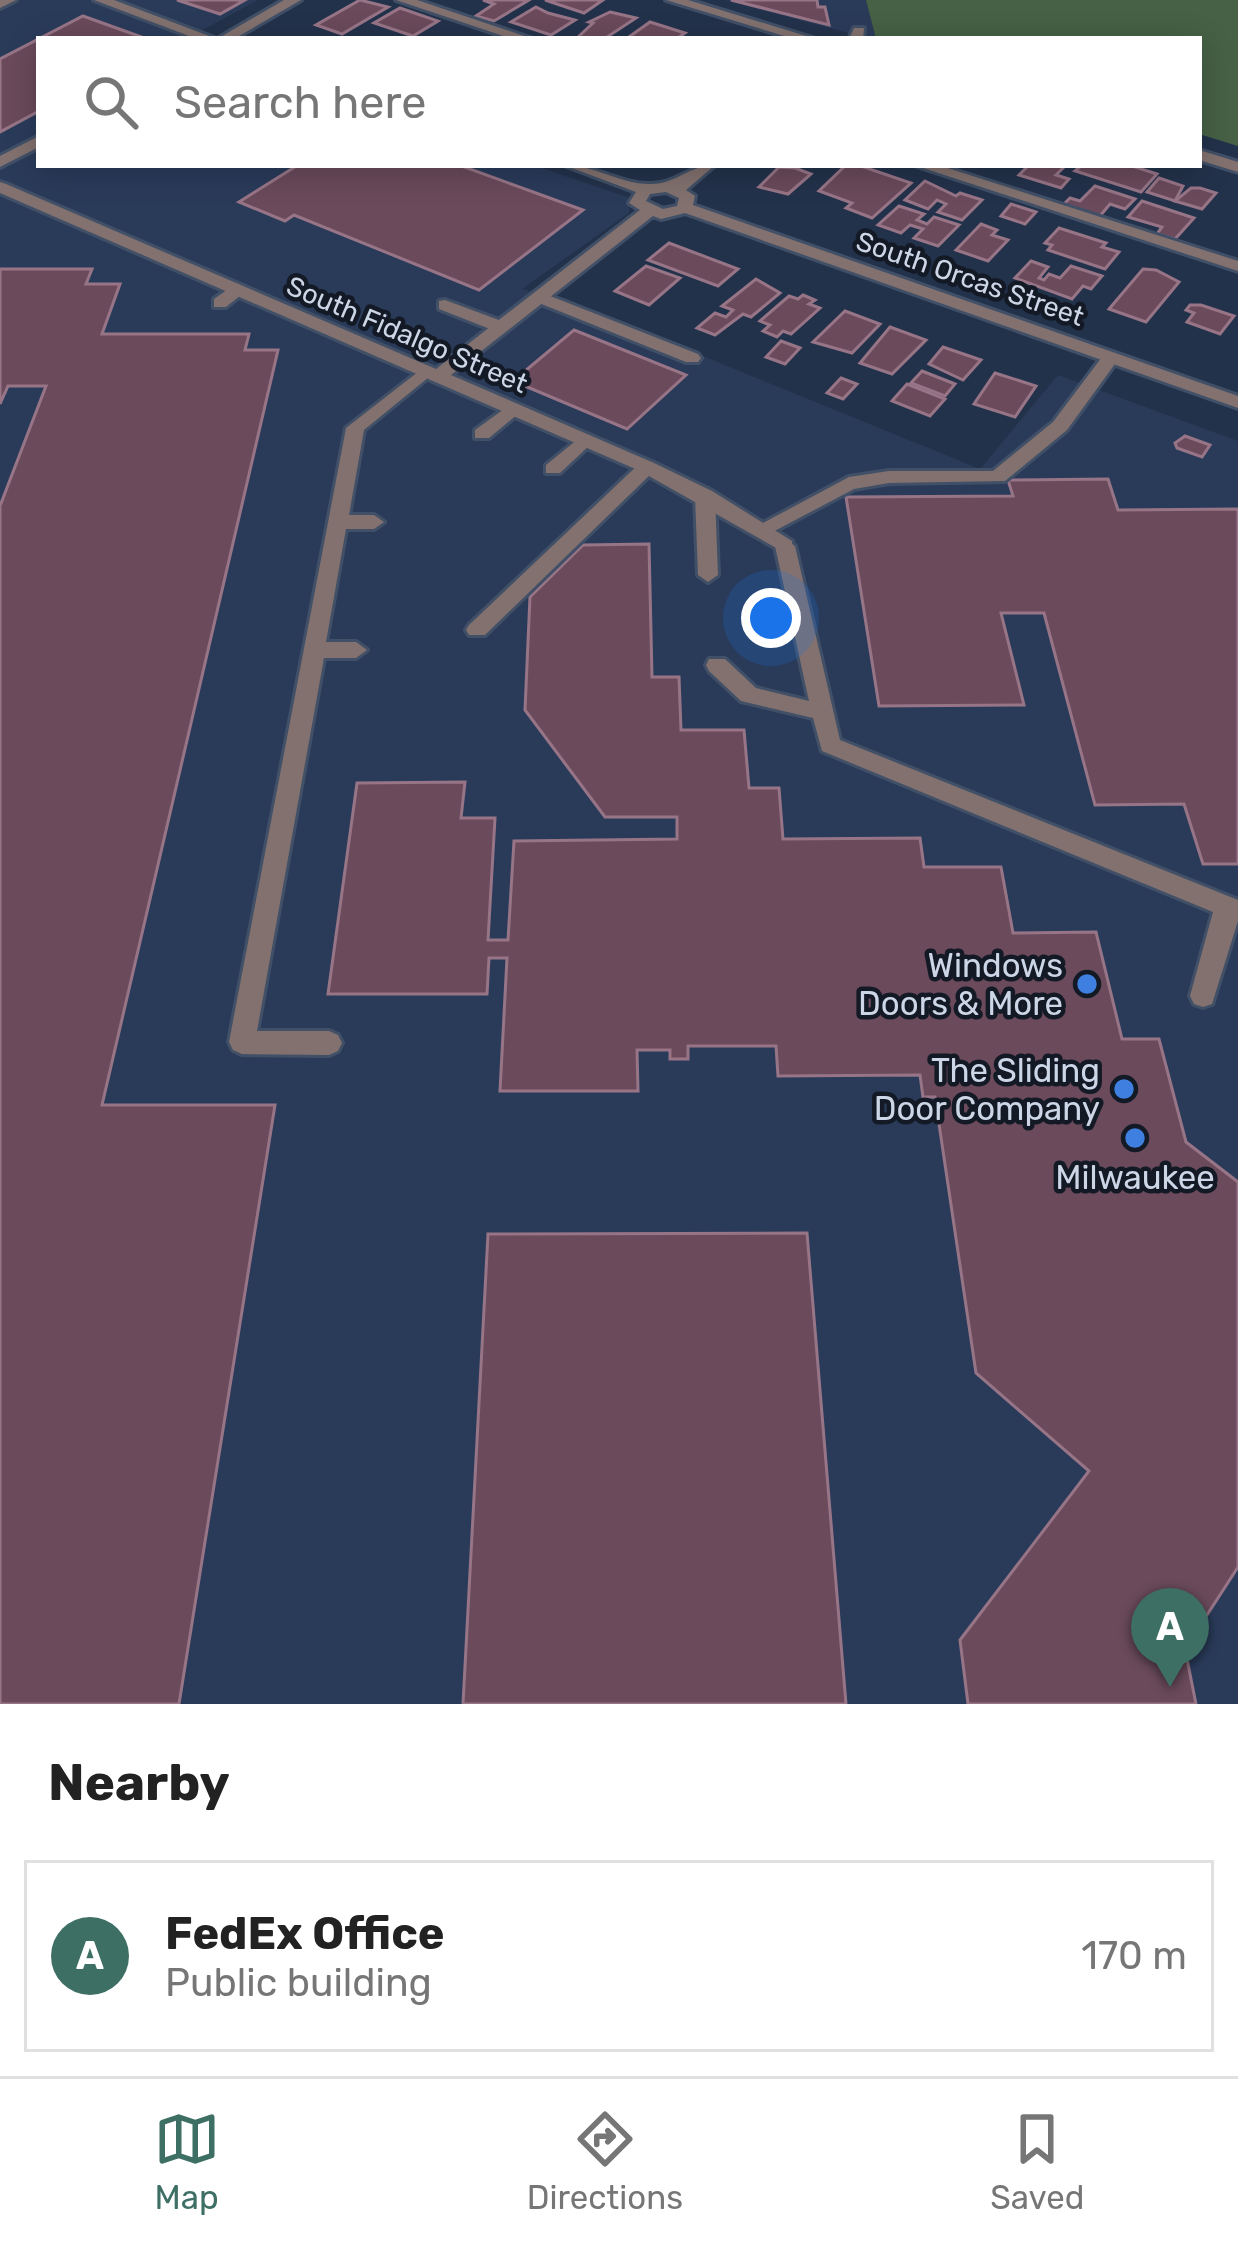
<!DOCTYPE html>
<style>
:root{--surface:#fff;--page:#f6f6f6;--text:#222;--muted:#767676;--line:#e0e0e0;--accent:#3d6f65}
body{margin:0;font-family:Rubik,sans-serif;background:var(--page);color:var(--text)}
.you{position:absolute;left:771px;top:618px;width:42px;height:42px;margin:-30px;border:9px solid #fff;border-radius:50%;background:#1a73e8;box-shadow:0 0 0 18px #1a73e833}
.badge{display:grid;place-items:center;width:78px;height:78px;border-radius:50%;background:var(--accent);color:#fff;font-size:39px;font-weight:700}
.pin{position:absolute;translate:-50% -99px;filter:drop-shadow(0 3px 6px #0008)}
.pin::after{content:'';position:absolute;top:63px;width:42px;height:36px;background:inherit;clip-path:polygon(0 0,100% 0,50% 100%)}
.list{margin:0;padding:0;list-style:none}
h2{display:flex;justify-content:space-between;align-items:center;height:156px;margin:0;padding:0 48px;font-size:51px}
h2 small{font-size:39px;font-weight:400;color:var(--muted)}
.list li{display:grid;grid-template-columns:78px 1fr auto;gap:36px;align-items:center;box-sizing:border-box;height:192px;margin:0 24px 24px;padding:0 24px;border:3px solid var(--line);border-radius:0px}
.list b{display:block;font-size:45px;white-space:nowrap}
.list p{margin:0;font-size:39px;white-space:nowrap;color:var(--muted)}
.list em{font-size:39px;font-style:normal;color:var(--muted)}
.icon{flex:none;width:66px;height:66px;fill:none;stroke:currentColor;stroke-width:2;stroke-linecap:round;stroke-linejoin:round}
.map{position:relative;flex:none;width:1238px;height:1704px;overflow:hidden}
.search{position:absolute;background:var(--surface);box-shadow:0 6px 30px #0003;left:36px;right:36px;top:36px;height:132px;display:flex;align-items:center;gap:30px;box-sizing:border-box;padding:0 42px;border-radius:0px;color:var(--muted);font-size:45px}
.sheet{height:372px;background:var(--surface)}
nav{display:flex;justify-content:space-around;align-items:center;box-sizing:border-box;height:168px;border-top:3px solid var(--line);background:var(--surface);font-size:33px;color:var(--muted)}
nav a{display:grid;justify-items:center;gap:6px}
nav .on{color:var(--accent)}
.map>svg:first-child{display:block}
.built{fill:#2a3b5a}
.green{fill:#466146}
.building{fill:#6a4a5b;stroke:#977587;stroke-width:3}
.lines{fill:none;stroke-linecap:round;stroke-linejoin:round}
.service-casing{stroke:#415067;stroke-width:6}
.minor-casing{stroke:#415067;stroke-width:6}
.service{fill:#82716f;fill-rule:evenodd}
.minor{fill:#82716f;fill-rule:evenodd}
.shop-dot{fill:#3f7fe0;stroke:#131a25;stroke-width:4.5}
.labels{text-anchor:middle;dominant-baseline:central;stroke-width:9;stroke-linejoin:round;paint-order:stroke}
.far-street-label{font-size:27px;fill:#ccd6e6;stroke:#131a25}
.poi-label{font-size:33px;fill:#ccd6e6;stroke:#131a25;text-anchor:end}
</style>
<div class="map">
<svg width="1238" height="1704" viewBox="0 0 1238 1704">
<rect width="100%" height="100%" fill="#23324b"/>
<g class="built">
<polygon points="0,0 258,0 186,39 39,39 39,165 533,165 630,198 629,213 522,289 575,304 980,469 1058,375 1238,441 1238,1704 0,1704"/>
<polygon points="725,0 866,0 876,39 871,39"/>
</g>
<polygon class="green" points="866,0 1238,0 1238,146 1199,134 1199,39 876,39"/>
<g class="building">
<polygon points="177,0 245,0 220,14"/>
<polygon points="360,0 388,7 342,34 316,25"/>
<polygon points="483,0 529,0 494,21 476,16 494,4"/>
<polygon points="545,0 603,0 584,13"/>
<polygon points="731,0 817,0 818,7 825,7 829,25"/>
<polygon points="536,7 548,13 575,20 551,35 511,22"/>
<polygon points="400,8 438,21 413,36 374,23"/>
<polygon points="610,12 636,18 604,39 576,39 593,23 589,22"/>
<polygon points="83,16 147,39 39,39 39,111 0,132 0,59"/>
<polygon points="650,22 685,33 676,39 626,39"/>
<polygon points="298,165 459,165 583,210 479,290 294,215 285,221 239,202"/>
<polygon points="846,165 858,165 911,183 872,218 846,208 852,203 819,191"/>
<polygon points="1029,165 1066,165 1056,175 1069,179 1061,188 1019,175"/>
<polygon points="1082,165 1129,165 1157,174 1141,192 1075,171"/>
<polygon points="779,167 795,168 811,174 788,194 759,187"/>
<polygon points="1159,178 1183,186 1175,201 1147,192"/>
<polygon points="925,181 956,196 960,193 982,200 962,220 938,212 946,204 937,200 928,209 905,200"/>
<polygon points="1095,186 1135,199 1125,209 1110,204 1100,216 1064,204 1070,198 1080,201"/>
<polygon points="1191,188 1200,188 1216,193 1202,209 1175,201"/>
<polygon points="1142,201 1194,218 1175,239 1157,234 1162,227 1128,217"/>
<polygon points="1011,204 1036,212 1025,224 1001,216"/>
<polygon points="899,206 924,214 917,220 927,224 934,217 959,225 938,246 914,238 923,229 910,225 901,233 878,225"/>
<polygon points="981,224 997,230 992,235 1008,240 988,261 956,250"/>
<polygon points="1059,228 1106,243 1102,247 1119,252 1105,269 1048,250 1052,245 1045,243"/>
<polygon points="669,243 738,269 718,286 648,260"/>
<polygon points="1031,261 1048,267 1039,278 1044,280 1049,274 1060,278 1071,266 1102,276 1091,289 1083,286 1072,299 1015,278"/>
<polygon points="646,266 680,278 649,305 615,291"/>
<polygon points="0,269 92,269 86,284 120,284 102,334 249,334 245,350 278,350 102,1105 275,1105 179,1704 0,1704 0,506 46,386 8,386 0,404"/>
<polygon points="1143,269 1156,270 1179,282 1146,322 1109,309"/>
<polygon points="756,279 780,293 751,317 743,314 715,335 697,328 715,313 726,317 733,310 722,306"/>
<polygon points="803,295 815,300 809,304 820,308 791,334 783,331 777,337 763,331 770,325 760,321 789,296 798,299"/>
<polygon points="1190,305 1201,305 1234,316 1220,334 1187,322 1194,313 1186,310"/>
<polygon points="845,311 880,324 852,353 813,342"/>
<polygon points="890,327 926,340 892,374 860,363"/>
<polygon points="574,330 686,375 627,429 513,381"/>
<polygon points="781,341 800,348 785,364 766,357"/>
<polygon points="943,347 981,360 963,380 929,364"/>
<polygon points="922,371 955,384 945,396 911,383"/>
<polygon points="995,373 1036,386 1015,417 974,404"/>
<polygon points="841,378 857,384 843,399 827,393"/>
<polygon points="907,384 945,399 930,416 892,401"/>
<polygon points="1185,436 1210,445 1202,457 1177,448 1175,443"/>
<polygon points="1108,479 1118,510 1238,509 1238,864 1203,864 1184,804 1095,805 1044,613 1001,613 1024,705 879,706 846,497 1013,496 1008,480"/>
<polygon points="649,544 652,677 679,677 681,730 744,730 749,788 779,788 783,839 920,838 924,867 1001,867 1013,933 1096,932 1122,1039 1159,1039 1186,1142 1238,1182 1238,1567 1185,1649 1196,1704 968,1704 960,1640 1089,1471 976,1373 935,1097 923,1097 920,1075 778,1076 776,1046 688,1046 688,1059 670,1059 670,1050 637,1050 638,1091 500,1091 507,958 489,958 487,994 328,994 357,783 465,782 461,818 495,818 488,940 508,940 514,841 677,839 677,817 605,817 525,710 530,597 583,545"/>
<polygon points="807,1233 846,1704 463,1704 488,1234"/>
</g>
<g class="lines">
<defs>
<g id="service">
<polygon points="0,0 16,0 0,8"/>
<polygon points="396,0 417,0 533,39 512,39"/>
<polygon points="854,28 864,28 863,39 849,39"/>
<polygon points="914,165 938,165 1238,261 1238,271"/>
<polygon points="231,287 246,291 226,307 214,307 214,299"/>
<polygon points="540,292 698,354 701,358 698,362 686,362 534,301 534,293"/>
<polygon points="445,300 507,323 510,327 495,331 439,309 439,301"/>
<polygon points="1111,352 1120,357 1067,430 1005,481 889,483 854,489 767,535 760,537 750,530 849,477 889,471 993,471 1053,422 1105,353"/>
<polygon points="423,368 429,369 429,377 364,430 349,515 374,515 384,522 374,529 346,529 326,642 356,642 367,650 356,658 324,658 257,1031 329,1031 338,1035 342,1043 338,1051 329,1055 242,1054 233,1050 229,1042 346,428"/>
<polygon points="511,404 518,406 518,414 489,438 475,438 475,430"/>
<polygon points="584,434 591,436 591,444 560,473 546,473 546,465"/>
<polygon points="647,461 654,463 654,471 485,635 469,635 466,630 469,625 640,463"/>
<polygon points="705,490 715,496 718,575 708,582 698,575 695,496"/>
<polygon points="785,539 795,546 840,740 1238,900 1238,921 1212,1004 1203,1007 1194,1004 1190,996 1213,912 822,751 813,718 741,701 709,671 706,665 709,659 725,659 756,688 809,701 775,546"/>
</g>
<g id="minor">
<polygon points="94,0 114,0 217,39 197,39"/>
<polygon points="284,0 301,0 234,39 217,39"/>
<polygon points="666,0 688,0 816,39 794,39"/>
<polygon points="39,136 39,147 0,167 0,156"/>
<polygon points="1199,150 1238,162 1238,172 1199,160"/>
<path d="M564,165C595,165 622,185 651,184C677,184 689,165 715,165L686,190L695,196L693,205L1238,396V408L685,213L661,219L653,216L451,375L654,463L712,491L792,541V551L785,553L640,471L0,193V182L6,184L436,369L640,210L629,203L636,192ZM666,192L679,198L677,206L663,209L646,201L650,194Z"/>
</g>
</defs>
<use href="#service" class="service-casing"/>
<use href="#minor" class="minor-casing"/>
<use href="#service" class="service"/>
<use href="#minor" class="minor"/>
</g>
<g class="shop-dot">
<circle cx="1087" cy="984" r="12"/>
<circle cx="1124" cy="1089" r="12"/>
<circle cx="1135" cy="1138" r="12"/>
</g>
<g class="labels">
<g class="far-street-label">
<text transform="translate(970 279) rotate(19)">South Orcas Street</text>
<text transform="translate(407 335) rotate(23)">South Fidalgo Street</text>
</g>
<g class="poi-label">
<text x="1063" y="965">Windows<tspan x="1063" dy="38">Doors &amp; More</tspan></text>
<text x="1100" y="1070">The Sliding<tspan x="1100" dy="38">Door Company</tspan></text>
<text x="1135" y="1177" text-anchor="middle">Milwaukee</text>
</g>
</g>
</svg>
<div class="you"></div>
<div class="pin badge" style="left:1170px;top:1687px">A</div>
<div class="search"><svg class="icon" aria-label="search" viewBox="0 0 24 24"><circle cx="10" cy="10" r="6"/><path d="M15 15l6 6"/></svg>Search here</div>
</div>
<section class="sheet">
<h2>Nearby<small></small></h2>
<ul class="list">
<li><span class="badge">A</span><div><b>FedEx Office</b><p>Public building</p></div><em>170 m</em></li>
</ul>
</section>
<nav>
<a class="on"><svg class="icon" aria-label="map" viewBox="0 0 24 24"><path d="M3 6l6-2 6 2 6-2v14l-6 2-6-2-6 2zM9 4v14M15 6v14"/></svg>Map</a>
<a><svg class="icon" aria-label="directions" viewBox="0 0 24 24"><path d="M12 3l9 9-9 9-9-9zM9 14v-3h6M13 9l2 2-2 2"/></svg>Directions</a>
<a><svg class="icon" aria-label="saved" viewBox="0 0 24 24"><path d="M7 4h10v16l-5-4-5 4z"/></svg>Saved</a>
</nav>
